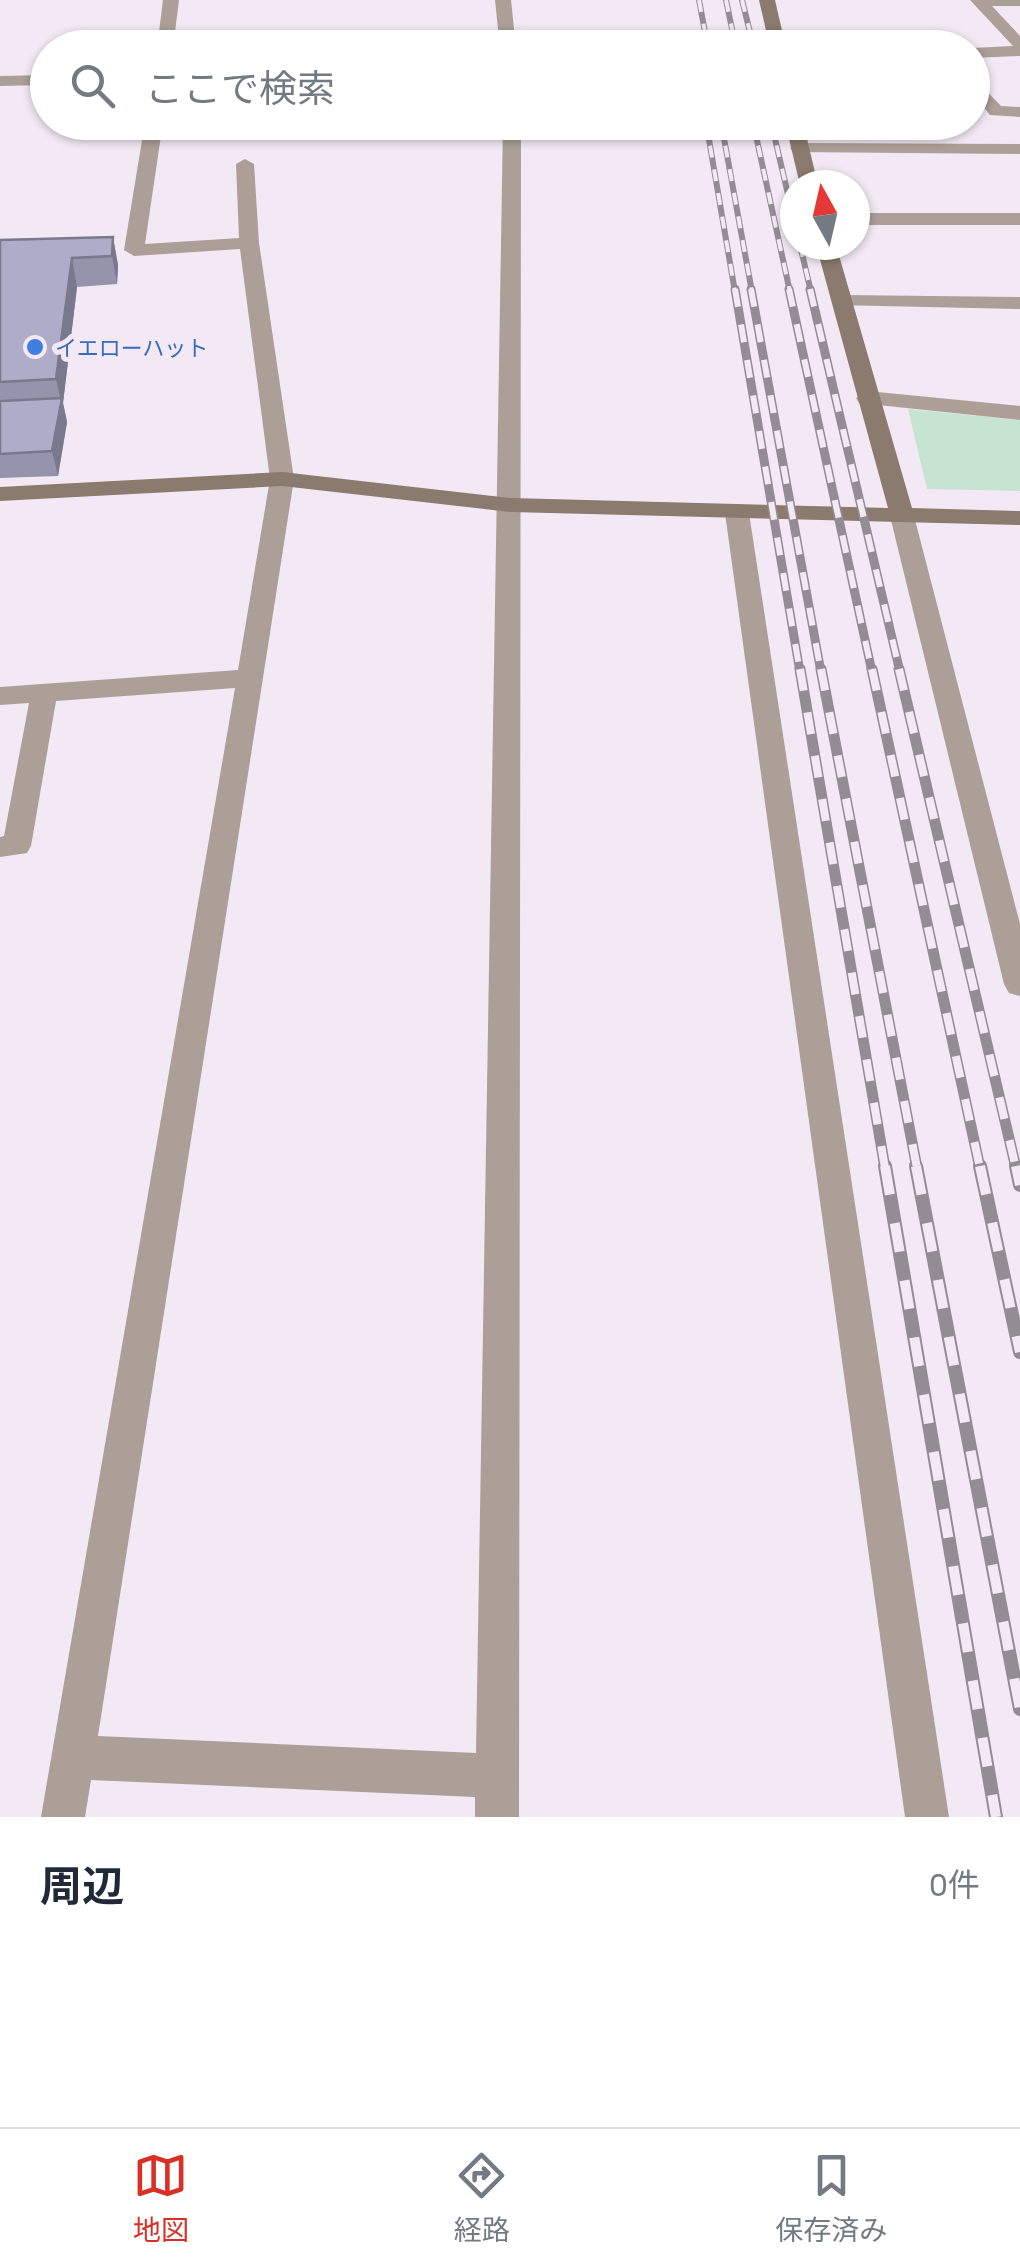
<!DOCTYPE html>
<html lang="ja">
<meta charset="utf-8">
<style>
:root{--surface:#fff;--page:#f2f2f3;--text:#1f2937;--muted:#747a83;--line:#e0e1e3;--accent:#d93025}
body{margin:0;font-family:"Exo 2","Noto Sans JP",sans-serif;background:var(--page);color:var(--text)}
.compass{position:absolute;left:780px;top:170px;width:90px;height:90px;border-radius:50%;background:var(--surface);box-shadow:0 2px 8px #0004;rotate:352deg}
.list{margin:0;padding:0;list-style:none}
h2{display:flex;justify-content:space-between;align-items:center;height:130px;margin:0;padding:0 40px;font-size:42px}
h2 small{font-size:32px;font-weight:400;color:var(--muted)}
.icon{flex:none;width:55px;height:55px;fill:none;stroke:currentColor;stroke-width:2;stroke-linecap:round;stroke-linejoin:round}
.map{position:relative;flex:none;width:1020px;height:1817px;overflow:hidden}
.search{position:absolute;background:var(--surface);box-shadow:0 2px 8px #0004;left:30px;right:30px;top:30px;height:110px;display:flex;align-items:center;gap:25px;box-sizing:border-box;padding:0 35px;border-radius:55px;color:var(--muted);font-size:38px}
.sheet{height:310px;background:var(--surface)}
nav{display:flex;justify-content:space-around;align-items:center;box-sizing:border-box;height:140px;border-top:2px solid var(--line);background:var(--surface);font-size:28px;color:var(--muted)}
nav a{display:grid;justify-items:center;gap:5px}
nav .on{color:var(--accent)}
.map>svg:first-child{display:block}
.green{fill:#c6e4d1}
.lines{fill:none;stroke-linecap:round;stroke-linejoin:round}
.street{fill:#ab9f97;fill-rule:evenodd}
.secondary{fill:#8b7a6e;fill-rule:evenodd}
.rail-far3-casing{stroke:#938c94;stroke-width:6}
.rail-far2-casing{stroke:#938c94;stroke-width:9}
.rail-far1-casing{stroke:#938c94;stroke-width:11}
.rail-casing{stroke:#938c94;stroke-width:14}
.rail-far3{stroke:#f3e9f4;stroke-width:4;stroke-dasharray:12;stroke-linecap:butt}
.rail-far2{stroke:#f3e9f4;stroke-width:6;stroke-dasharray:18;stroke-linecap:butt}
.rail-far1{stroke:#f3e9f4;stroke-width:8;stroke-dasharray:22;stroke-linecap:butt}
.rail{stroke:#f3e9f4;stroke-width:10;stroke-dasharray:29;stroke-linecap:butt}
.wall{fill:#9694ac}
.shaded-wall{fill:#7a788c}
.building{fill:#aeacc8;stroke:#7a788c;stroke-width:2.5}
.shop-dot{fill:#3f7fe0;stroke:#f3e9f4;stroke-width:4}
.labels{text-anchor:middle;dominant-baseline:central;stroke-width:10;stroke-linejoin:round;paint-order:stroke}
.far-shop-label{font-size:22px;fill:#366cbe;stroke:#f3e9f4;text-anchor:start}
</style>
<div class="map">
<svg width="1020" height="1817" viewBox="0 0 1020 1817">
<rect width="100%" height="100%" fill="#f3e9f4"/>
<polygon class="green" points="908,409 1020,420 1020,491 927,489"/>
<g class="lines">
<g class="street">
<polygon points="163,0 179,0 173,48 157,48"/>
<polygon points="495,0 511,0 516,48 500,48"/>
<polygon points="970,0 1020,0 1020,6 992,6 1020,36 1020,56 972,58 972,48 1013,46"/>
<polygon points="48,75 48,85 0,86 0,76"/>
<polygon points="972,76 1001,106 1020,107 1020,117 990,115 972,93"/>
<polygon points="145,122 163,122 145,244 239,238 236,164 245,159 254,164 259,243 294,479 98,1736 476,1753 503,122 521,122 519,1817 475,1817 475,1797 91,1780 85,1817 41,1817 235,688 56,701 31,846 27,853 0,857 0,837 4,836 29,703 0,705 0,687 238,670 270,479 240,249 134,256 124,250"/>
<polygon points="799,143 1020,144 1020,154 793,152 790,148"/>
<rect x="855" y="213" width="165" height="12"/>
<polygon points="843,295 1020,297 1020,309 836,305 836,297"/>
<polygon points="867,391 1020,406 1020,420 859,403 856,398"/>
<polygon points="737,506 749,513 949,1817 905,1817 725,513"/>
<polygon points="902,509 914,516 1020,924 1020,996 1009,993 1004,984 890,516"/>
</g>
<g class="secondary">
<polygon points="759,0 775,0 786,48 770,48"/>
<polygon points="785,122 803,122 818,185 800,185"/>
<polygon points="816,245 836,245 912,508 1020,511 1020,525 511,512 282,486 0,501 0,487 282,472 511,498 888,508"/>
</g>
<defs>
<g id="rail-far3">
<polyline points="699,0 708,48"/>
<polyline points="726,0 736,48"/>
<polyline points="742,0 754,48"/>
<polyline points="706,122 735,292"/>
<polyline points="721,122 752,292"/>
<polyline points="753,122 790,292"/>
<polyline points="771,122 795,224"/>
<polyline points="800,245 811,292"/>
</g>
<g id="rail-far2">
<polyline points="735,289 800,672"/>
<polyline points="751,289 821,672"/>
<polyline points="789,289 872,672"/>
<polyline points="810,289 900,672"/>
</g>
<g id="rail-far1">
<polyline points="800,669 885,1168"/>
<polyline points="821,669 917,1168"/>
<polyline points="872,669 980,1168"/>
<polyline points="899,669 1016,1168"/>
</g>
<g id="rail">
<polyline points="885,1166 996,1817"/>
<polyline points="916,1166 1020,1709"/>
<polyline points="980,1166 1020,1352"/>
<polyline points="1016,1166 1020,1185"/>
</g>
</defs>
<use href="#rail-far3" class="rail-far3-casing"/>
<use href="#rail-far2" class="rail-far2-casing"/>
<use href="#rail-far1" class="rail-far1-casing"/>
<use href="#rail" class="rail-casing"/>
<use href="#rail-far3" class="rail-far3"/>
<use href="#rail-far2" class="rail-far2"/>
<use href="#rail-far1" class="rail-far1"/>
<use href="#rail" class="rail"/>
</g>
<polygon class="wall" points="113,237 118,265 117,284 77,287 63,403 67,422 58,476 0,478 0,240"/>
<g class="shaded-wall">
<polygon points="113,237 118,265 117,284 112,256"/>
<polygon points="72,258 77,287 63,403 67,422 58,476 52,451 61,402 56,379"/>
</g>
<g class="building">
<polygon points="113,237 112,256 72,258 56,379 0,382 0,240"/>
<polygon points="62,398 52,451 0,454 0,401"/>
</g>
<circle class="shop-dot" cx="35" cy="347" r="10"/>
<g class="labels">
<g class="far-shop-label">
<text x="55" y="347">イエローハット</text>
</g>
</g>
</svg>
<svg class="compass" viewBox="-18 -18 36 36"><path d="M0-13l5 13h-10z" fill="#e53935"/><path d="M0 13l5-13h-10z" fill="#747a83"/></svg>
<div class="search"><svg class="icon" aria-label="search" viewBox="0 0 24 24"><circle cx="10" cy="10" r="6"/><path d="M15 15l6 6"/></svg>ここで検索</div>
</div>
<section class="sheet">
<h2>周辺<small>0件</small></h2>
<ul class="list">
</ul>
</section>
<nav>
<a class="on"><svg class="icon" aria-label="map" viewBox="0 0 24 24"><path d="M3 6l6-2 6 2 6-2v14l-6 2-6-2-6 2zM9 4v14M15 6v14"/></svg>地図</a>
<a><svg class="icon" aria-label="directions" viewBox="0 0 24 24"><path d="M12 3l9 9-9 9-9-9zM9 14v-3h6M13 9l2 2-2 2"/></svg>経路</a>
<a><svg class="icon" aria-label="saved" viewBox="0 0 24 24"><path d="M7 4h10v16l-5-4-5 4z"/></svg>保存済み</a>
</nav>
